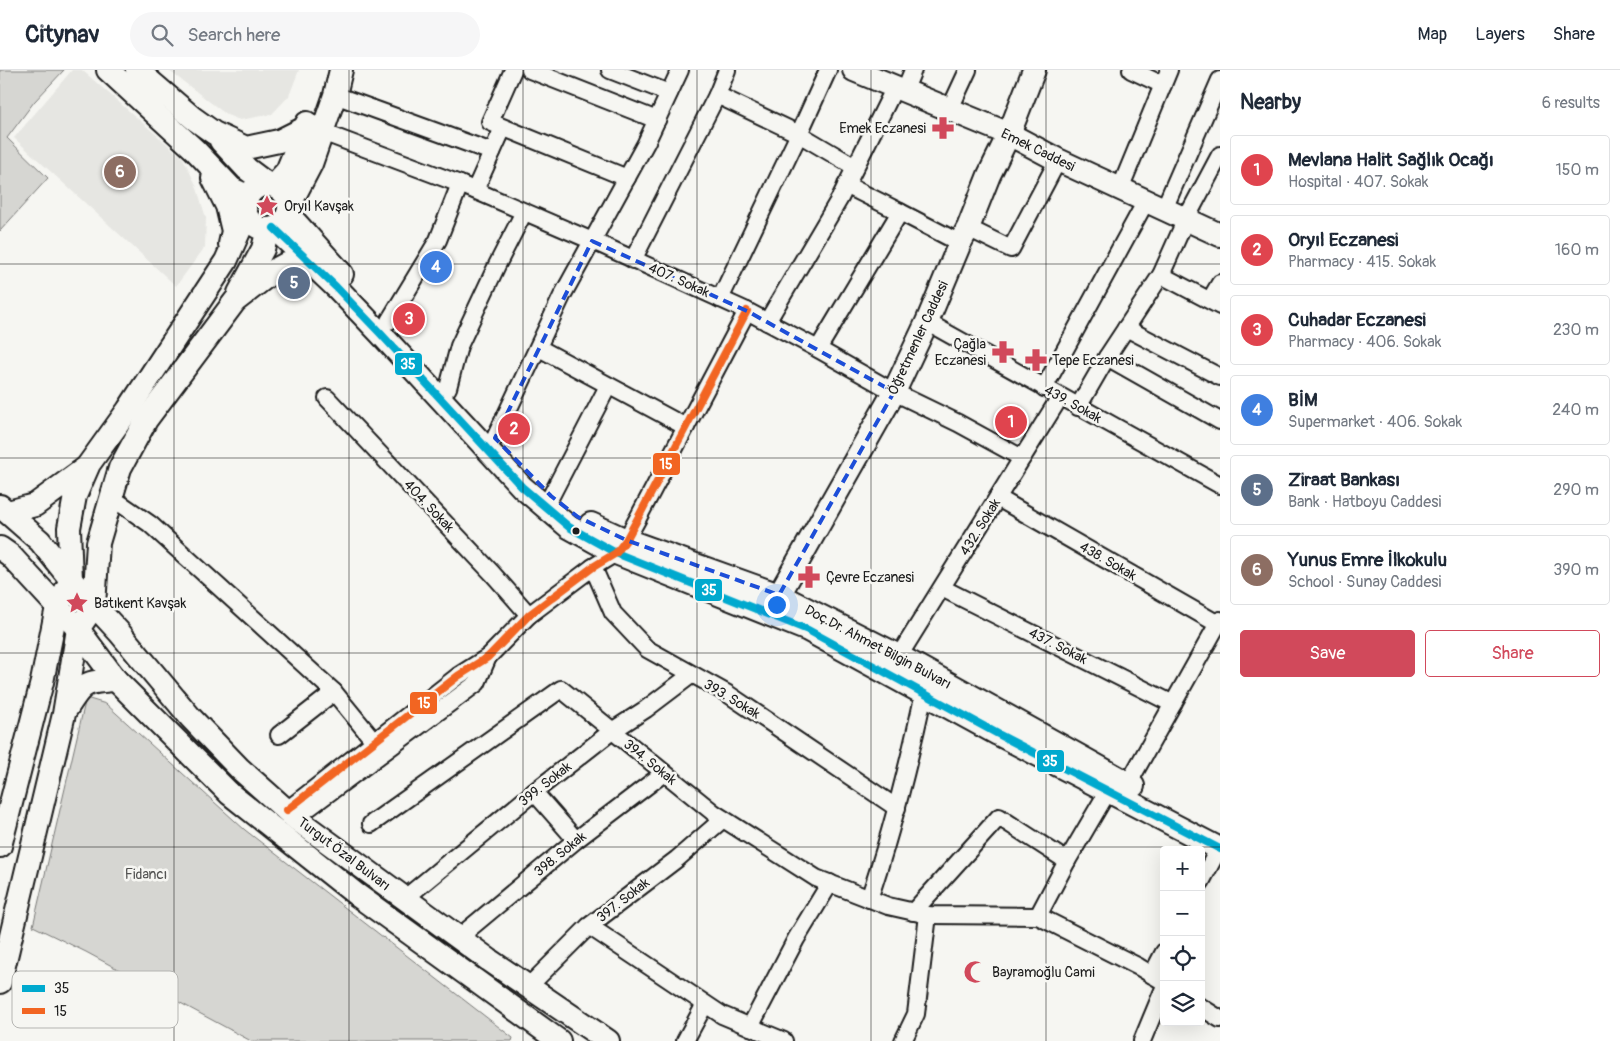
<!DOCTYPE html>
<meta charset="utf-8">
<style>
:root{--surface:#fff;--page:#f6f6f7;--text:#1f2937;--muted:#747a83;--line:#e0e1e3;--accent:#d1495b}
body{margin:0;font-family:Pangolin,sans-serif;background:var(--page);color:var(--text)}
.controls{position:absolute;right:15px;bottom:15px;display:grid;overflow:hidden;border-radius:5px;box-shadow:0 5px 20px #0002}
.controls button{width:45px;height:45px;display:grid;place-items:center;padding:0;border:0;border-bottom:1px solid var(--line);background:var(--surface);color:var(--text);font:25px sans-serif}
.you{position:absolute;left:776px;top:534px;width:18px;height:18px;margin:-12px;border:4px solid #fff;border-radius:50%;background:#1a73e8;box-shadow:0 0 0 8px #1a73e833}
.badge{display:grid;place-items:center;width:32px;height:32px;border-radius:50%;background:var(--accent);color:#fff;font-size:16px;font-weight:700}
.pin{position:absolute;translate:-50% -50%;border:2px solid #fff;box-shadow:0 1px 5px #0006}
.list{margin:0;padding:0;list-style:none}
h2{display:flex;justify-content:space-between;align-items:center;height:65px;margin:0;padding:0 20px;font-size:21px}
h2 small{font-size:16px;font-weight:400;color:var(--muted)}
.list li{display:grid;grid-template-columns:32px 1fr auto;gap:15px;align-items:center;box-sizing:border-box;height:70px;margin:0 10px 10px;padding:0 10px;border:1px solid var(--line);border-radius:5px}
.list b{display:block;font-size:19px;white-space:nowrap}
.list p{margin:0;font-size:16px;white-space:nowrap;color:var(--muted)}
.list em{font-size:16px;font-style:normal;color:var(--muted)}
.actions{display:flex;gap:10px;padding:15px 20px}
.actions a{flex:1;padding:11px 0;border:1px solid var(--accent);border-radius:5px;text-align:center;font-size:18px;color:var(--accent)}
.actions .main{background:var(--accent);color:#fff}
.icon{flex:none;width:28px;height:28px;fill:none;stroke:currentColor;stroke-width:2;stroke-linecap:round;stroke-linejoin:round}
.map{position:relative;flex:none;width:1220px;height:971px;overflow:hidden}
header{display:flex;align-items:center;gap:30px;box-sizing:border-box;height:70px;padding:0 25px;background:var(--surface);border-bottom:1px solid var(--line)}
header strong{font-size:24px}
nav{display:flex;gap:28px;margin-inline-start:auto;font-size:18px}
.search{width:350px;height:45px;background:var(--page);display:flex;align-items:center;gap:12px;box-sizing:border-box;padding:0 18px;border-radius:28px;color:var(--muted);font-size:19px}
main{display:flex}
aside{flex:1;background:var(--surface)}
.map>svg:first-child{display:block}
.built{fill:#e6e6e2}
.green{fill:#d6d6d2;stroke:#797977}
.lines{fill:none;stroke-linecap:round;stroke-linejoin:round}
.street-casing{stroke:#1c1c1c;stroke-width:20}
.secondary-casing{stroke:#1c1c1c;stroke-width:26}
.street{stroke:#f6f6f2;stroke-width:16}
.secondary{stroke:#f6f6f2;stroke-width:22}
.bus-1-casing{stroke:#f6f6f2;stroke-width:11}
.bus-2-casing{stroke:#f6f6f2;stroke-width:11}
.bus-1{stroke:#00a9ce;stroke-width:8}
.bus-2{stroke:#f26522;stroke-width:8}
.marked{fill:none;stroke:#1d4ed8;stroke-width:4;stroke-dasharray:10 6;stroke-linejoin:round}
.grid{fill:none;stroke:#1c1c1c;stroke-width:1;stroke-opacity:0.55}
.bus-dot{fill:#1c1c1c;stroke:#f6f6f2;stroke-width:2}
.labels{text-anchor:middle;dominant-baseline:central;stroke-width:5;stroke-linejoin:round;paint-order:stroke}
.poi-label{font-size:14px;fill:#1c1c1c;stroke:#f6f6f2;text-anchor:start}
.street-label{font-size:14px;fill:#1c1c1c;stroke:#f6f6f2}
.park-label{font-size:14px;fill:#545453;stroke:#f6f6f2}
.key{fill:#f6f6f2;stroke:#b5b5b2;stroke-width:1}
.key-label{font-size:14px;fill:#1c1c1c}
.line-badge{stroke:#f6f6f2;stroke-width:2}
.badge-label{font-size:14px;text-anchor:middle;font-weight:bold;fill:#fff}
</style>
<header>
<strong>Citynav</strong>
<div class="search"><svg class="icon" aria-label="search" viewBox="0 0 24 24"><circle cx="10" cy="10" r="6"/><path d="M15 15l6 6"/></svg>Search here</div>
<nav><a>Map</a><a>Layers</a><a>Share</a></nav>
</header>
<main>
<div class="map">
<svg width="1220" height="971" viewBox="0 0 1220 971">
<rect width="100%" height="100%" fill="#f6f6f2"/>
<filter id="ink" filterUnits="userSpaceOnUse"><feTurbulence type="fractalNoise" baseFrequency=".02" numOctaves="2"/><feDisplacementMap in="SourceGraphic" scale="10" xChannelSelector="R" yChannelSelector="G"/><feConvolveMatrix kernelMatrix="1 2 1 2 8 2 1 2 1" color-interpolation-filters="sRGB"/></filter>
<g filter="url(#ink)">
<g class="built">
<polygon points="72,0 82,0 183,88 196,115 206,148 205,177 176,216 14,68"/>
<polygon points="168,0 299,0 289,26 272,44 240,50 227,45"/>
</g>
<g class="green">
<polygon points="0,0 64,0 34,32 7,68 48,108 0,161"/>
<circle cx="267" cy="135" r="8"/>
<polygon points="86,628 106,634 245,760 513,968 512,971 251,971 86,882 33,856"/>
</g>
<g class="lines">
<defs>
<g id="street">
<polyline points="513,0 490,52 627,108"/>
<polyline points="530,0 657,50"/>
<polyline points="610,0 669,23"/>
<polyline points="1131,0 1163,15"/>
<polyline points="904,22 913,0"/>
<polyline points="335,25 492,82"/>
<polyline points="717,25 727,0"/>
<polyline points="949,41 968,0"/>
<polyline points="322,62 460,114 604,176 747,241 818,279 894,322 958,353 1022,388"/>
<polyline points="846,115 900,142"/>
<polyline points="1120,119 1169,0"/>
<polyline points="475,120 503,58"/>
<polyline points="1164,139 1220,10"/>
<polyline points="968,158 1011,179 1058,90"/>
<polyline points="633,190 717,25 799,64 828,0"/>
<polyline points="1161,205 1220,236"/>
<polyline points="720,229 799,64 855,97"/>
<polyline points="1210,230 1220,213"/>
<polyline points="389,251 438,170 460,114"/>
<polyline points="767,252 840,128 895,17"/>
<polyline points="927,252 1220,415"/>
<polyline points="1126,258 1220,307"/>
<polyline points="539,278 686,357"/>
<polyline points="818,279 900,142 960,173"/>
<polyline points="1107,287 1161,205 1186,149 1220,85"/>
<polyline points="448,318 459,276 497,195 524,142"/>
<polyline points="1044,318 1146,131"/>
<polyline points="327,328 492,503 529,545"/>
<polyline points="1078,337 1107,287 1220,351"/>
<polyline points="495,368 562,226 646,73 680,0"/>
<polyline points="551,426 608,316"/>
<polyline points="111,427 150,454 334,622 374,671"/>
<polyline points="998,428 1218,554"/>
<polyline points="593,497 613,543 647,579 728,624 897,738"/>
<polyline points="942,518 1173,634"/>
<polyline points="899,586 1060,327"/>
<polyline points="279,665 334,622"/>
<polyline points="1128,714 1220,550"/>
<polyline points="534,722 576,770"/>
<polyline points="287,740 458,606 488,587 529,545 593,497 616,483 626,470 638,448 747,241"/>
<polyline points="295,748 477,613 488,587"/>
<polyline points="371,754 561,619 714,743 816,808 888,836 928,845 1038,846 1139,897 1164,912"/>
<polyline points="1201,812 1219,778"/>
<polyline points="404,829 534,722 612,661 646,639 691,605"/>
<path d="M869,829C892,761 909,693 924,623"/>
<polyline points="913,842 999,747 1067,791"/>
<polyline points="1038,846 1067,791 1108,721"/>
<polyline points="589,856 722,945 784,971"/>
<polyline points="458,868 576,770 664,703"/>
<polyline points="1152,905 1164,882"/>
<polyline points="528,917 589,856 677,789 723,749"/>
<polyline points="1201,937 1220,949"/>
<polyline points="750,957 796,869 830,813"/>
<polyline points="685,971 705,934"/>
<polyline points="903,971 916,944 928,845"/>
<polyline points="1142,971 1164,918"/>
</g>
<g id="secondary">
<polyline points="108,0 195,80 232,119 247,126"/>
<polyline points="137,0 193,48 214,63 246,78 279,71 305,58"/>
<polyline points="854,0 1009,64 1058,90 1220,165"/>
<polyline points="221,71 247,99 267,114"/>
<polyline points="213,108 227,136 233,161 230,174"/>
<circle cx="267" cy="137" r="22"/>
<polyline points="274,115 287,101 307,53"/>
<polyline points="289,136 311,94 335,25 341,0"/>
<polyline points="288,144 342,204"/>
<polyline points="274,158 336,217 380,263 522,417 569,457 616,483 808,560 998,664 1220,779"/>
<polyline points="239,223 263,179 268,159"/>
<polyline points="0,436 40,471 71,510 119,562 191,648 240,699 295,748 489,890 608,971"/>
<polyline points="8,442 35,435 87,397"/>
<polyline points="591,454 626,470 779,525 899,586 1133,716"/>
<polyline points="0,478 10,485 78,559 116,610 230,724 357,825 559,971"/>
<polyline points="779,525 894,322 927,252 960,173 968,158 989,105 1009,64 1034,0"/>
<path d="M67,638C83,612 85,612 116,610"/>
<polyline points="0,776 42,612 57,537 71,510 69,458 75,426 89,394 128,340 226,191 246,146"/>
<polyline points="0,912 64,644 78,559 94,536 98,473 120,398 146,350 235,231 275,200 286,194 308,190"/>
</g>
</defs>
<use href="#street" class="street-casing"/>
<use href="#secondary" class="secondary-casing"/>
<use href="#street" class="street"/>
<use href="#secondary" class="secondary"/>
<defs>
<polyline id="bus-1" points="274,158 336,217 380,263 522,417 569,457 616,483 808,560 998,664 1220,779"/>
<polyline id="bus-2" points="287,740 458,606 488,587 529,545 593,497 616,483 626,470 638,448 747,241"/>
</defs>
<use href="#bus-1" class="bus-1-casing"/>
<use href="#bus-2" class="bus-2-casing"/>
<use href="#bus-1" class="bus-1"/>
<use href="#bus-2" class="bus-2"/>
</g>
</g>
<path class="marked" d="M592,171L747,241L894,322L779,525L626,470L578,447L551,426L495,368Z"/>
<path class="grid" d="M174,0V971M349,0V971M523,0V971M697,0V971M871,0V971M1046,0V971M0,194H1220M0,388H1220M0,583H1220M0,777H1220"/>
<defs>
<symbol id="pharmacy-bare" viewBox="-9 -9 18 18"><path d="M-2-6h4v4h4v4h-4v4h-4v-4h-4v-4h4Z" fill="#d1495b" stroke="#f6f6f2" stroke-width="2.5" paint-order="stroke"/></symbol>
<symbol id="sight-bare" viewBox="-9 -9 18 18"><path d="M0-6L1.8-2.2L6-1.7L2.9 1.2L3.7 5.4L0 3.3L-3.7 5.4L-2.9 1.2L-6-1.7L-1.8-2.2Z" fill="#d1495b" stroke="#f6f6f2" stroke-width="2.5" paint-order="stroke"/></symbol>
<symbol id="mosque-bare" viewBox="-9 -9 18 18"><path d="M3.5-4.9A6 6 0 1 0 3.5 4.9A5 5 0 1 1 3.5-4.9Z" fill="#d1495b" stroke="#f6f6f2" stroke-width="2.5" paint-order="stroke"/></symbol>
</defs>
<g fill-rule="evenodd">
<use href="#pharmacy-bare" x="927" y="42" width="32" height="32"/>
<use href="#sight-bare" x="251" y="120" width="32" height="32"/>
<use href="#pharmacy-bare" x="987" y="266" width="32" height="32"/>
<use href="#pharmacy-bare" x="1020" y="274" width="32" height="32"/>
<use href="#pharmacy-bare" x="793" y="491" width="32" height="32"/>
<use href="#sight-bare" x="61" y="517" width="32" height="32"/>
<use href="#mosque-bare" x="959" y="886" width="32" height="32"/>
</g>
<circle class="bus-dot" cx="576" cy="461" r="4.5"/>
<g class="labels">
<g class="poi-label">
<text x="926" y="58" text-anchor="end">Emek Eczanesi</text>
<text x="284" y="136">Oryıl Kavşak</text>
<text x="986" y="274" text-anchor="end">Çağla<tspan x="986" dy="16">Eczanesi</tspan></text>
<text x="1052" y="290">Tepe Eczanesi</text>
<text x="826" y="507">Çevre Eczanesi</text>
<text x="94" y="533">Batıkent Kavşak</text>
<text x="992" y="902">Bayramoğlu Cami</text>
</g>
<g class="street-label">
<text transform="translate(1038 80) rotate(26)">Emek Caddesi</text>
<text transform="translate(679 210) rotate(24)">407. Sokak</text>
<text transform="translate(918 268) rotate(-65)">Öğretmenler Caddesi</text>
<text transform="translate(1073 334) rotate(29)">439. Sokak</text>
<text transform="translate(429 436) rotate(47)">404. Sokak</text>
<text transform="translate(980 457) rotate(-58)">432. Sokak</text>
<text transform="translate(1108 491) rotate(30)">438. Sokak</text>
<text transform="translate(1058 576) rotate(27)">437. Sokak</text>
<text transform="translate(878 577) rotate(28)">Doç.Dr. Ahmet Bilgin Bulvarı</text>
<text transform="translate(732 629) rotate(31)">393. Sokak</text>
<text transform="translate(650 692) rotate(39)">394. Sokak</text>
<text transform="translate(545 714) rotate(-38)">399. Sokak</text>
<text transform="translate(344 784) rotate(37)">Turgut Özal Bulvarı</text>
<text transform="translate(560 784) rotate(-39)">398. Sokak</text>
<text transform="translate(623 830) rotate(-38)">397. Sokak</text>
</g>
<g class="park-label">
<text x="146" y="804">Fidancı</text>
</g>
</g>
<rect x="12" y="901" width="166" height="57" rx="8" class="key"/>
<rect x="22" y="915" width="23" height="7" fill="#00a9ce"/>
<rect x="22" y="938" width="23" height="6" fill="#f26522"/>
<g class="key-label">
<text x="54" y="923">35</text>
<text x="54" y="946">15</text>
</g>
<g class="line-badge">
<rect x="394" y="282" width="29" height="24" rx="5" fill="#00a9ce"/>
<rect x="652" y="382" width="29" height="24" rx="5" fill="#f26522"/>
<rect x="694" y="508" width="29" height="24" rx="5" fill="#00a9ce"/>
<rect x="409" y="621" width="29" height="24" rx="5" fill="#f26522"/>
<rect x="1036" y="679" width="29" height="24" rx="5" fill="#00a9ce"/>
</g>
<g class="badge-label">
<text x="408" y="299">35</text>
<text x="666" y="399">15</text>
<text x="709" y="525">35</text>
<text x="424" y="638">15</text>
<text x="1050" y="696">35</text>
</g>
</svg>
<div class="controls">
<button>+</button>
<button>−</button>
<button><svg class="icon" aria-label="locate" viewBox="0 0 24 24"><circle cx="12" cy="12" r="6"/><path d="M12 2v4M12 18v4M2 12h4M18 12h4"/></svg></button>
<button><svg class="icon" aria-label="layers" viewBox="0 0 24 24"><path d="M12 4l9 5-9 5-9-5zM3 14l9 5 9-5"/></svg></button>
</div>
<div class="you"></div>
<div class="pin badge" style="left:1011px;top:352px;background:#e0444e">1</div>
<div class="pin badge" style="left:514px;top:359px;background:#e0444e">2</div>
<div class="pin badge" style="left:409px;top:249px;background:#e0444e">3</div>
<div class="pin badge" style="left:436px;top:197px;background:#3f7fe0">4</div>
<div class="pin badge" style="left:294px;top:213px;background:#5c6f8a">5</div>
<div class="pin badge" style="left:120px;top:102px;background:#8d6e63">6</div>
</div>
<aside>
<h2>Nearby<small>6 results</small></h2>
<ul class="list">
<li><span class="badge" style="background:#e0444e">1</span><div><b>Mevlana Halit Sağlık Ocağı</b><p>Hospital · 407. Sokak</p></div><em>150 m</em></li>
<li><span class="badge" style="background:#e0444e">2</span><div><b>Oryıl Eczanesi</b><p>Pharmacy · 415. Sokak</p></div><em>160 m</em></li>
<li><span class="badge" style="background:#e0444e">3</span><div><b>Cuhadar Eczanesi</b><p>Pharmacy · 406. Sokak</p></div><em>230 m</em></li>
<li><span class="badge" style="background:#3f7fe0">4</span><div><b>BİM</b><p>Supermarket · 406. Sokak</p></div><em>240 m</em></li>
<li><span class="badge" style="background:#5c6f8a">5</span><div><b>Ziraat Bankası</b><p>Bank · Hatboyu Caddesi</p></div><em>290 m</em></li>
<li><span class="badge" style="background:#8d6e63">6</span><div><b>Yunus Emre İlkokulu</b><p>School · Sunay Caddesi</p></div><em>390 m</em></li>
</ul>
<div class="actions"><a class="main">Save</a><a>Share</a></div>
</aside>
</main>
